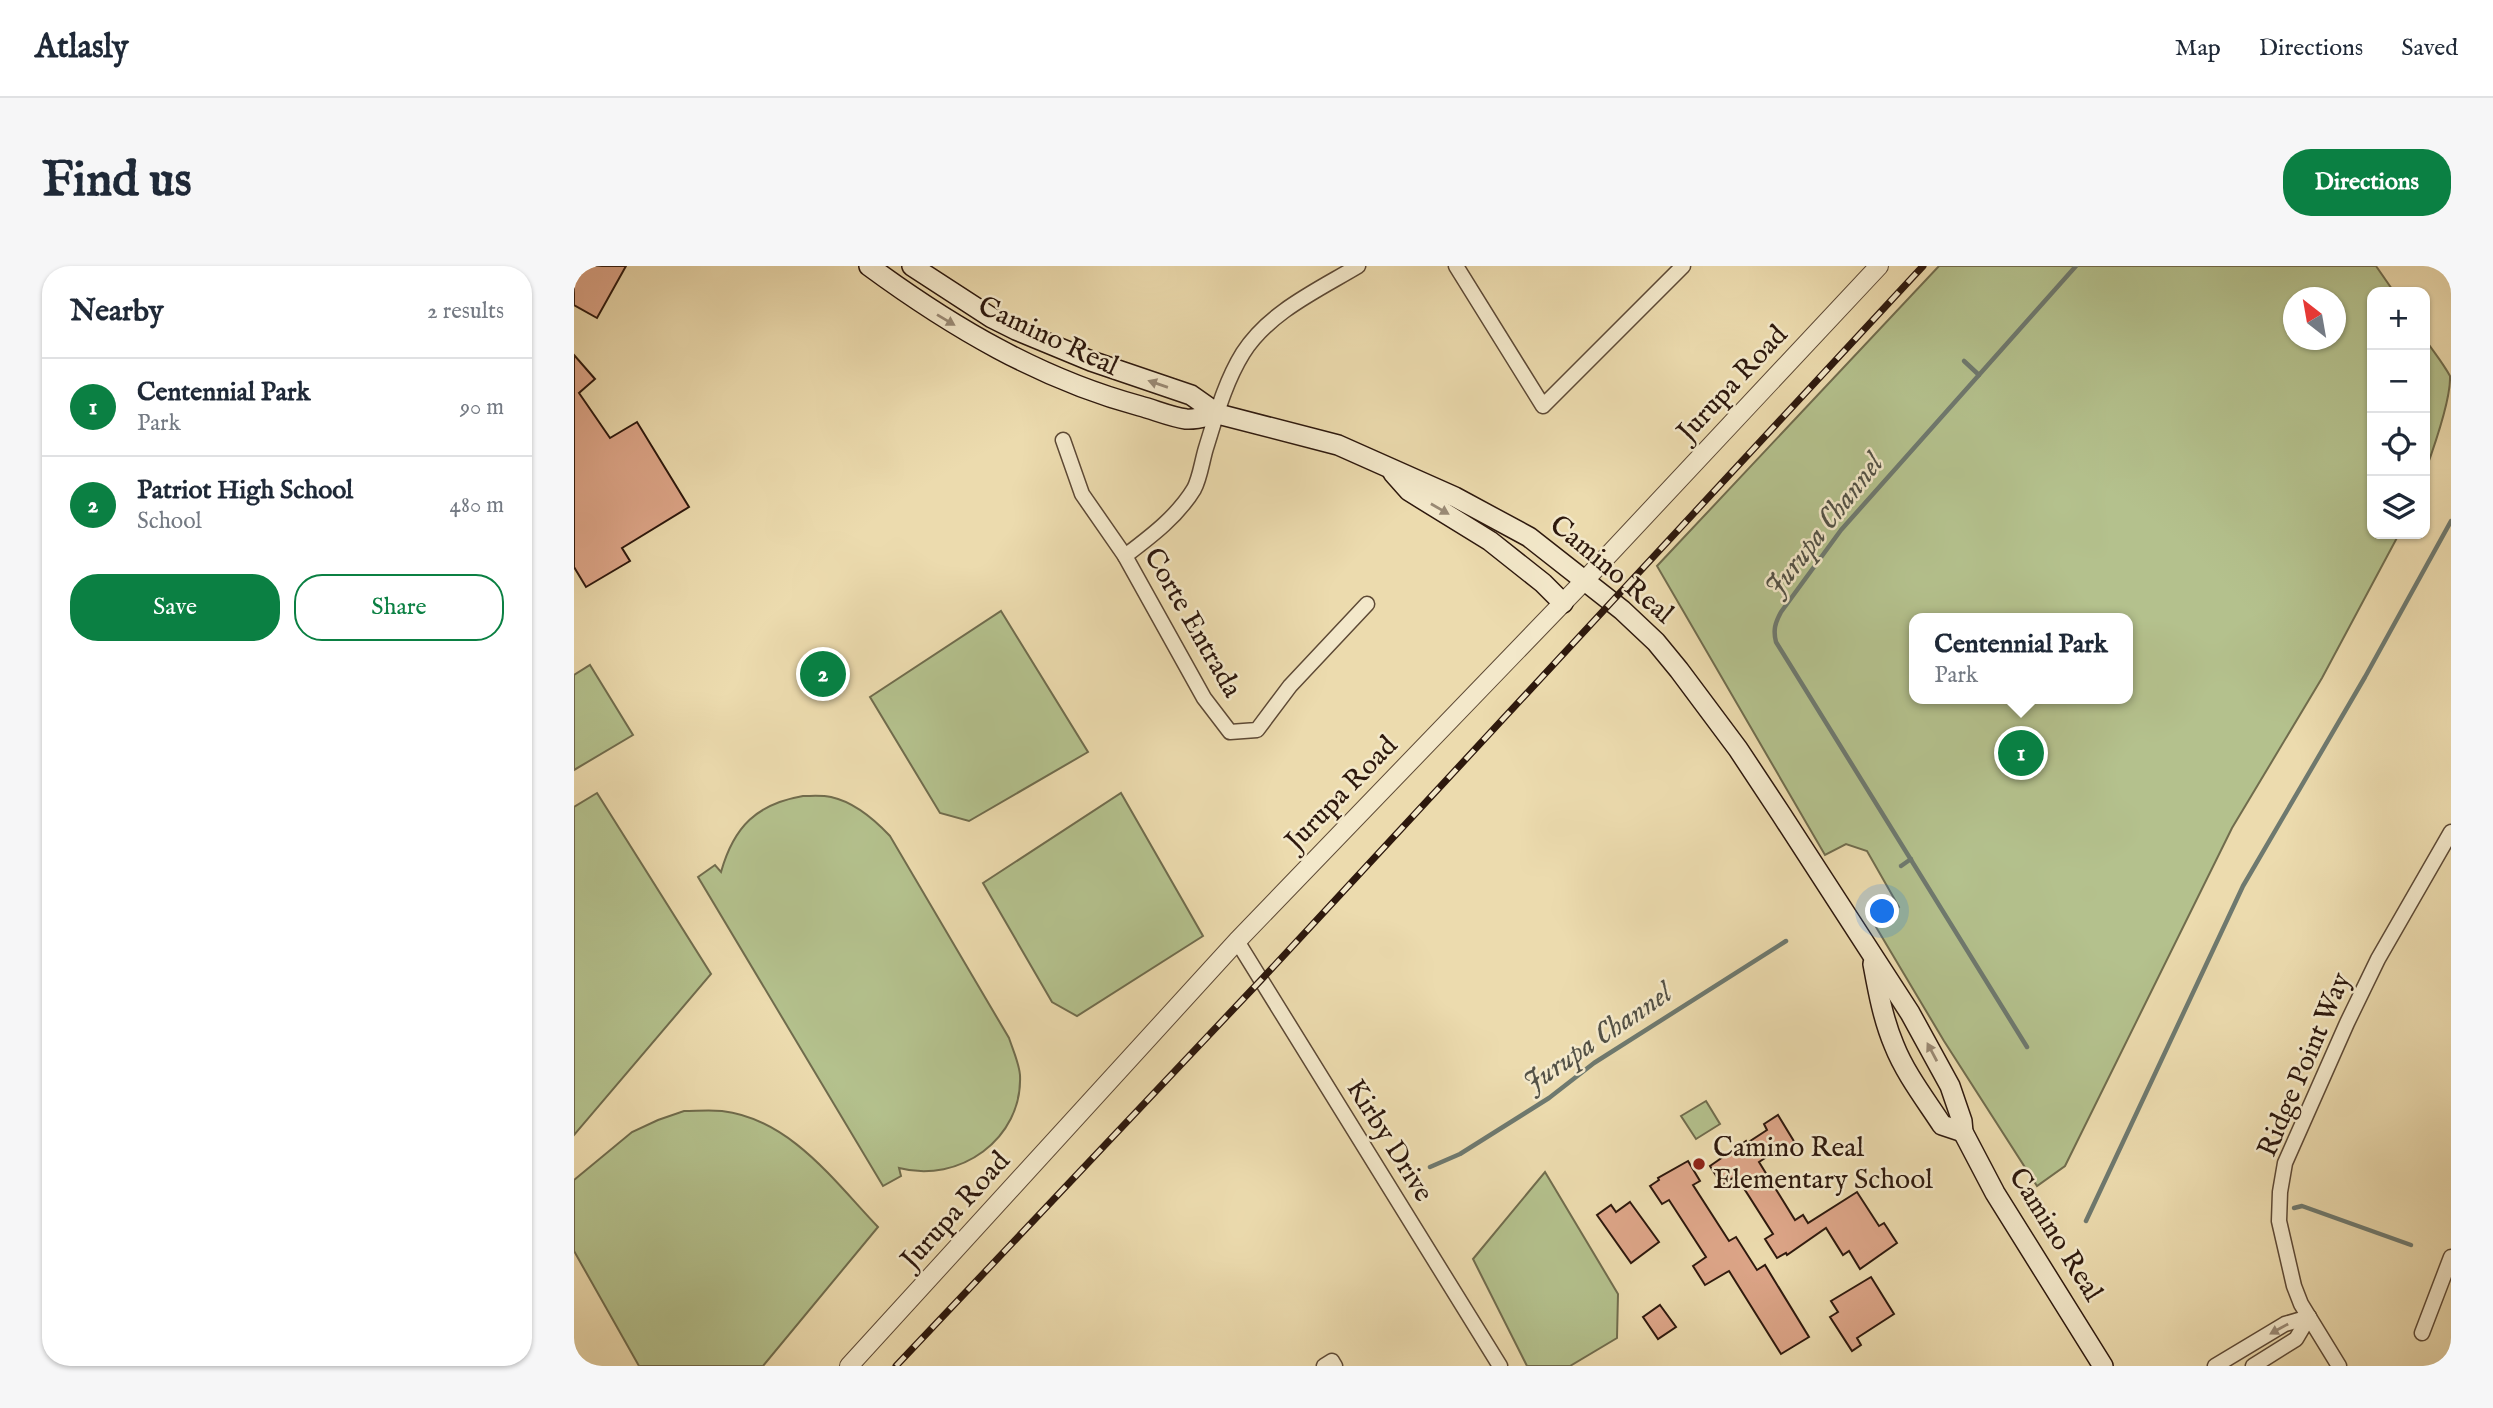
<!DOCTYPE html>
<meta charset="utf-8">
<style>
:root{--surface:#fff;--page:#f6f6f7;--text:#1f2937;--muted:#747a83;--line:#e0e1e3;--accent:#0b8043}
body{margin:0;font-family:"IM FELL English",serif;background:var(--page);color:var(--text)}
.controls{position:absolute;right:21px;top:21px;display:grid;overflow:hidden;border-radius:14px;box-shadow:0 2px 5px #0004}
.controls button{width:63px;height:63px;display:grid;place-items:center;padding:0;border:0;border-bottom:2px solid var(--line);background:var(--surface);color:var(--text);font:35px sans-serif}
.compass{position:absolute;left:1709px;top:21px;width:63px;height:63px;border-radius:50%;background:var(--surface);box-shadow:0 2px 5px #0004;rotate:329deg}
.you{position:absolute;left:1309px;top:646px;width:24px;height:24px;margin:-18px;border:5px solid #fff;border-radius:50%;background:#1a73e8;box-shadow:0 0 0 10px #1a73e833}
.badge{display:grid;place-items:center;width:46px;height:46px;border-radius:50%;background:var(--accent);color:#fff;font-size:23px;font-weight:700}
.pin{position:absolute;translate:-50% -50%;border:4px solid #fff;box-shadow:0 2px 7px #0006}
.popup{position:absolute;left:1335px;top:347px;width:224px;height:91px;box-sizing:border-box;display:grid;place-content:center;border-radius:14px;background:var(--surface);filter:drop-shadow(0 2px 5px #0005);font-size:23px;white-space:nowrap;color:var(--muted)}
.popup b{font-size:26px;color:var(--text)}
.popup::after{content:'';position:absolute;left:50%;top:100%;margin-left:-14px;border:14px solid transparent;border-top-color:var(--surface)}
.list{margin:0;padding:0;list-style:none}
h2{display:flex;justify-content:space-between;align-items:center;height:91px;margin:0;padding:0 28px;font-size:30px}
h2 small{font-size:23px;font-weight:400;color:var(--muted)}
.list li{display:grid;grid-template-columns:46px 1fr auto;gap:21px;align-items:center;box-sizing:border-box;height:98px;padding:0 28px;border-top:2px solid var(--line)}
.list b{display:block;font-size:26px;white-space:nowrap}
.list p{margin:0;font-size:23px;white-space:nowrap;color:var(--muted)}
.list em{font-size:23px;font-style:normal;color:var(--muted)}
.actions{display:flex;gap:14px;padding:21px 28px}
.actions a{flex:1;padding:16px 0;border:2px solid var(--accent);border-radius:28px;text-align:center;font-size:24px;color:var(--accent)}
.actions .main{background:var(--accent);color:#fff}
.icon{flex:none;width:38px;height:38px;fill:none;stroke:currentColor;stroke-width:2;stroke-linecap:round;stroke-linejoin:round}
.map{position:relative;flex:none;width:1877px;height:1100px;overflow:hidden;border-radius:28px}
header{display:flex;align-items:center;gap:42px;box-sizing:border-box;height:98px;padding:0 35px;background:var(--surface);border-bottom:2px solid var(--line)}
header strong{font-size:33px}
nav{display:flex;gap:38px;margin-inline-start:auto;font-size:24px}
.intro{display:flex;align-items:center;justify-content:space-between;box-sizing:border-box;height:168px;padding:0 42px}
h1{margin:0;font-size:49px}
.button{padding:18px 32px;border-radius:28px;background:var(--accent);color:#fff;font-size:24px;font-weight:700}
main{display:flex;gap:42px;padding:0 42px}
aside{flex:1;background:var(--surface);border-radius:28px;box-shadow:0 2px 5px #0004}
.map>svg:first-child{display:block}
.green{fill:#b4c18d;stroke:#706c4d;stroke-width:2;fill-rule:evenodd}
.lines{fill:none;stroke-linecap:round;stroke-linejoin:round}
.stream{stroke:#6e796f;stroke-width:4.5}
.building{fill:#dea689;stroke:#2d180d;stroke-width:2}
.minor-casing{stroke:#5d4935;stroke-width:17}
.tertiary-casing{stroke:#5d4935;stroke-width:20}
.secondary-casing{stroke:#2d180d;stroke-width:22}
.minor{stroke:#f3e8ca;stroke-width:14}
.tertiary{stroke:#f3e8ca;stroke-width:18}
.secondary{stroke:#f3e8ca;stroke-width:19}
.rail-casing{stroke:#2d180d;stroke-width:7}
.rail{stroke:#f3e8ca;stroke-width:4.5;stroke-dasharray:13;stroke-linecap:butt}
.oneway{fill:#9a8a75}
.poi-dot{fill:#8f2418;stroke:#f3e8ca;stroke-width:2.5}
.labels{text-anchor:middle;dominant-baseline:central;stroke-width:5;stroke-linejoin:round;paint-order:stroke}
.street-label{font-size:28px;fill:#2d180d;stroke:#f3e8ca}
.poi-label{font-size:28px;fill:#2d180d;stroke:#f3e8ca;text-anchor:start}
.water-label{font-size:30px;font-style:italic;fill:#535146;stroke:#f3e8ca}
</style>
<header>
<strong>Atlasly</strong>
<nav><a>Map</a><a>Directions</a><a>Saved</a></nav>
</header>
<div class="intro"><h1>Find us</h1><a class="button">Directions</a></div>
<main>
<aside>
<h2>Nearby<small>2 results</small></h2>
<ul class="list">
<li><span class="badge">1</span><div><b>Centennial Park</b><p>Park</p></div><em>90 m</em></li>
<li><span class="badge">2</span><div><b>Patriot High School</b><p>School</p></div><em>480 m</em></li>
</ul>
<div class="actions"><a class="main">Save</a><a>Share</a></div>
</aside>
<div class="map">
<svg width="1877" height="1100" viewBox="0 0 1877 1100">
<rect width="100%" height="100%" fill="#ecdbae"/>
<filter id="stains"><feTurbulence type="fractalNoise" baseFrequency=".00286" numOctaves="4"/><feColorMatrix values="0 0 0 0 .2 0 0 0 0 .09 0 0 0 0 .02 0 0 0 .5 -.17"/></filter>
<radialGradient id="worn" r=".72"><stop offset=".6" stop-color="#630" stop-opacity="0"/><stop offset="1" stop-color="#630" stop-opacity=".3"/></radialGradient>
<g class="green">
<path d="M1365,0H1802L1820,26H1798V268H1825L1748,412L1658,562L1491,900L1463,920L1370,775L1302,661L1325,641L1293,585L1272,578L1251,589L1083,300ZM1720,32H1762V74H1720ZM1340,352H1554V433H1340Z"/>
<path d="M1851,73C1859,85 1869,97 1876,110C1877,132 1859,184 1851,206Z"/>
<polygon points="427,345 514,486 395,555 366,547 296,431"/>
<polygon points="16,399 59,469 0,504 0,409"/>
<polygon points="23,527 137,708 0,869 0,541"/>
<polygon points="547,527 629,670 503,750 478,736 409,617"/>
<path d="M229,530C238,530 248,529 257,531C280,536 300,553 316,570L435,772C439,784 445,797 446,809C449,873 385,918 325,902L327,910L309,920L124,611L141,599L147,606C160,560 183,538 229,530Z"/>
<polygon points="1132,835 1146,858 1122,873 1107,850"/>
<path d="M110,845C122,845 135,844 148,845C216,853 260,915 304,961L189,1100H65L0,985V914L58,866L84,854Z"/>
<polygon points="971,906 1044,1028 1043,1072 996,1100 953,1100 899,993"/>
</g>
<g class="lines">
<g class="stream">
<polyline points="1390,95 1405,109"/>
<polyline points="1327,600 1337,593"/>
<path d="M1453,781L1202,376C1199,364 1201,357 1207,346L1267,264L1502,0"/>
<polyline points="856,901 886,888 975,832 1020,797 1212,675"/>
<polyline points="1720,942 1728,940 1837,979"/>
<polyline points="1512,955 1669,620 1791,411 1877,255"/>
</g>
</g>
<g class="building">
<polygon points="0,0 52,0 23,52 0,39"/>
<polygon points="0,89 21,113 5,127 36,172 63,156 115,241 48,282 56,295 12,321 0,301"/>
<polygon points="1204,849 1221,877 1207,886 1205,883 1185,896 1221,954 1229,949 1234,957 1283,926 1305,960 1310,957 1323,977 1286,1003 1275,985 1269,989 1252,962 1213,989 1212,987 1203,992 1191,973 1199,968 1162,910 1148,919 1136,900 1172,875 1173,877 1193,864 1190,858"/>
<polygon points="1114,895 1126,915 1119,919 1155,975 1162,971 1183,1004 1191,999 1235,1071 1207,1088 1155,1005 1131,1019 1119,1000 1132,991 1095,934 1088,938 1076,920 1085,914 1084,912"/>
<polygon points="1056,936 1085,976 1057,997 1023,949 1037,939 1042,946"/>
<polygon points="1297,1011 1320,1048 1283,1072 1287,1079 1278,1085 1256,1051 1264,1046 1257,1035"/>
<polygon points="1086,1039 1102,1061 1084,1073 1069,1051"/>
</g>
<g class="lines">
<defs>
<g id="minor">
<polyline points="882,0 969,140 1109,0"/>
<polyline points="489,174 508,228 551,290 630,432 656,466 683,464 716,420 793,338"/>
<path d="M551,290C576,271 603,251 620,223C626,212 628,195 632,182C642,150 651,116 669,87C695,46 744,24 784,0"/>
<polyline points="663,675 926,1100"/>
<polyline points="1848,1067 1877,991"/>
<polyline points="750,1100 758,1095 761,1100"/>
<polyline points="1641,1100 1711,1058 1735,1051"/>
<polyline points="1679,1100 1722,1073 1735,1051"/>
<polyline points="1765,1100 1727,1038 1720,1020 1705,955 1706,926 1711,897 1773,757 1804,693 1877,566"/>
</g>
<polyline id="tertiary" points="275,1100 663,675 1011,314 1305,0"/>
<g id="secondary">
<path d="M295,0C378,61 466,113 566,140C581,144 597,151 612,153C622,154 634,150 644,148"/>
<polyline points="338,0 418,52 442,64 517,95 617,129 644,148 764,179 881,231 955,271 1048,344 1082,376 1105,404 1164,483 1207,548 1336,747 1376,820 1388,855 1389,866 1421,927 1529,1100"/>
<polyline points="819,207 835,225 916,275 969,317 989,337"/>
<path d="M1299,698C1304,725 1309,753 1320,779C1331,807 1351,833 1368,859L1389,866"/>
</g>
</defs>
<use href="#minor" class="minor-casing"/>
<use href="#tertiary" class="tertiary-casing"/>
<use href="#secondary" class="secondary-casing"/>
<use href="#minor" class="minor"/>
<use href="#tertiary" class="tertiary"/>
<use href="#secondary" class="secondary"/>
<defs>
<polyline id="rail" points="322,1100 687,714 1349,0"/>
</defs>
<use href="#rail" class="rail-casing"/>
<use href="#rail" class="rail"/>
</g>
<defs><path id="oneway-solid" d="M-6-.8H1V-3.2L6.5 0L1 3.2V.8H-6Z" transform="scale(1.75)"/></defs>
<g class="oneway">
<use href="#oneway-solid" transform="translate(372 54) rotate(31)"/>
<use href="#oneway-solid" transform="translate(584 118) rotate(-161)"/>
<use href="#oneway-solid" transform="translate(866 243) rotate(30)"/>
<use href="#oneway-solid" transform="translate(1358 786) rotate(-118)"/>
<use href="#oneway-solid" transform="translate(1705 1063) rotate(151)"/>
</g>
<circle class="poi-dot" cx="1125" cy="898" r="7"/>
<g class="labels">
<g class="street-label">
<text transform="translate(474 71) rotate(25)">Camino Real</text>
<text transform="translate(1159 118) rotate(-47)">Jurupa Road</text>
<text transform="translate(1037 304) rotate(40)">Camino Real</text>
<text transform="translate(618 357) rotate(60)">Corte Entrada</text>
<text transform="translate(768 528) rotate(-46)">Jurupa Road</text>
<text transform="translate(1731 799) rotate(-67)">Ridge Point Way</text>
<text transform="translate(815 875) rotate(58)">Kirby Drive</text>
<text transform="translate(382 945) rotate(-48)">Jurupa Road</text>
<text transform="translate(1481 969) rotate(58)">Camino Real</text>
</g>
<g class="poi-label">
<text x="1139" y="882">Camino Real<tspan x="1139" dy="32">Elementary School</tspan></text>
</g>
<g class="water-label">
<text transform="translate(1251 260) rotate(-52)">Jurupa Channel</text>
<text transform="translate(1024 773) rotate(-34)">Jurupa Channel</text>
</g>
</g>
<rect width="100%" height="100%" filter="url(#stains)"/>
<rect width="100%" height="100%" fill="url(#worn)"/>
</svg>
<div class="controls">
<button>+</button>
<button>−</button>
<button><svg class="icon" aria-label="locate" viewBox="0 0 24 24"><circle cx="12" cy="12" r="6"/><path d="M12 2v4M12 18v4M2 12h4M18 12h4"/></svg></button>
<button><svg class="icon" aria-label="layers" viewBox="0 0 24 24"><path d="M12 4l9 5-9 5-9-5zM3 14l9 5 9-5"/></svg></button>
</div>
<svg class="compass" viewBox="-18 -18 36 36"><path d="M0-13l5 13h-10z" fill="#e53935"/><path d="M0 13l5-13h-10z" fill="#747a83"/></svg>
<div class="you"></div>
<div class="pin badge" style="left:1447px;top:487px">1</div>
<div class="popup"><b>Centennial Park</b>Park</div>
<div class="pin badge" style="left:249px;top:408px">2</div>
</div>
</main>
